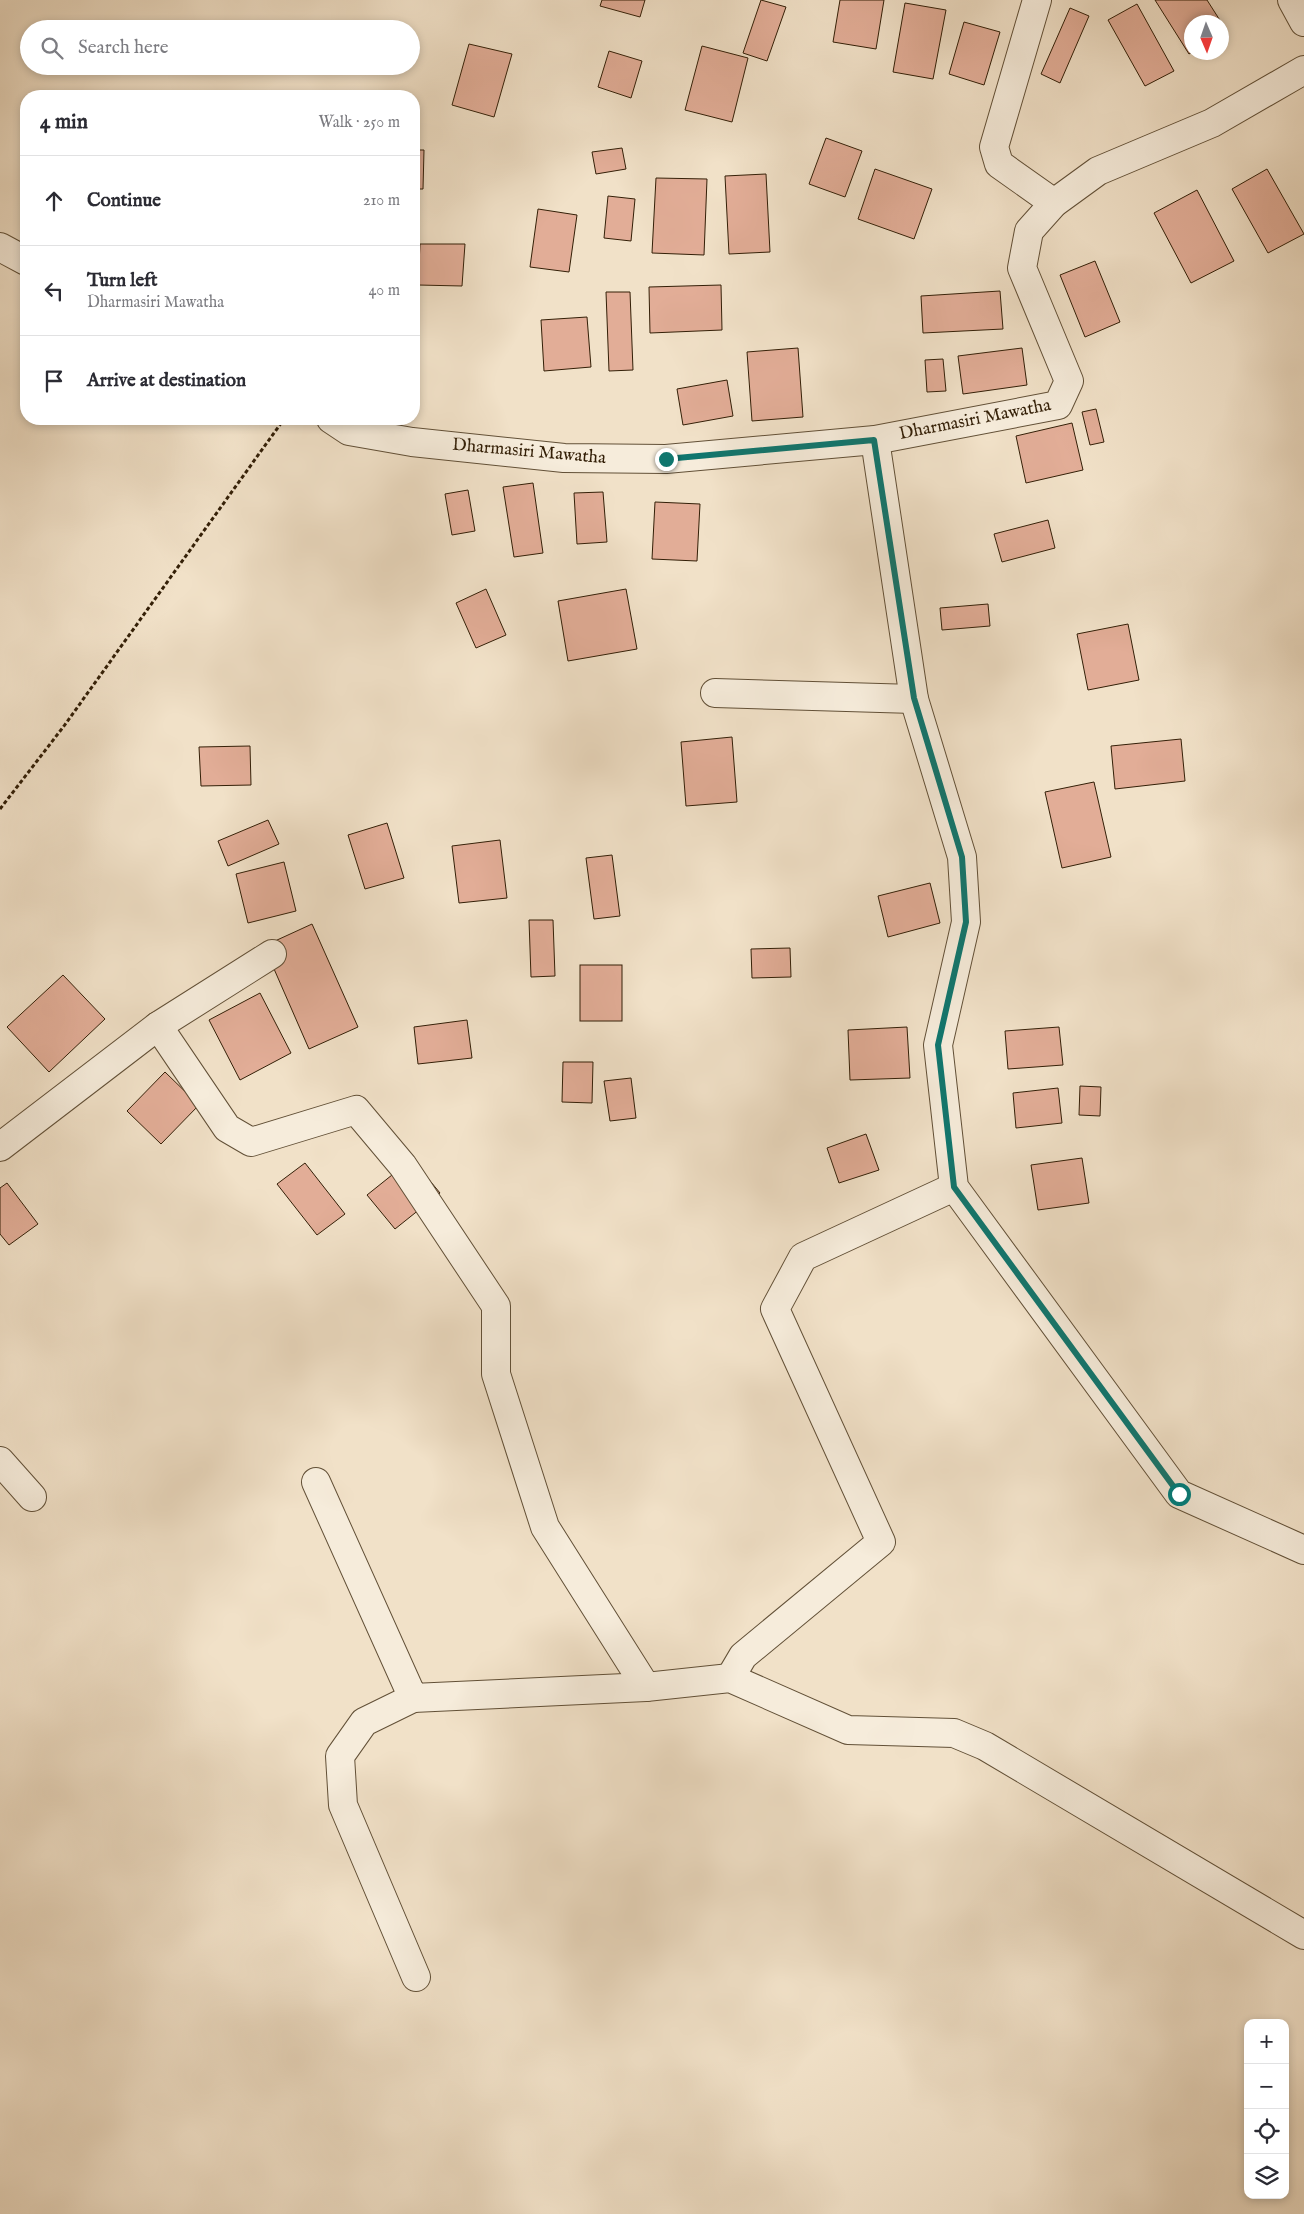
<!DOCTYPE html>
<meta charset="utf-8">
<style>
:root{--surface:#fff;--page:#f7f7f7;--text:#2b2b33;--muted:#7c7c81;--line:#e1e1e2}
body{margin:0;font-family:"IM FELL English",serif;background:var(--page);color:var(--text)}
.controls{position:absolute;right:15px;bottom:15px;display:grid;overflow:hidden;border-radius:10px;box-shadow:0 2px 8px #0003}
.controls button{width:45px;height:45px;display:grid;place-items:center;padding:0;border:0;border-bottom:1px solid var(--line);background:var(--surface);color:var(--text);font:25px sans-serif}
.compass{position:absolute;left:1184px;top:15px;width:45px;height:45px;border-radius:50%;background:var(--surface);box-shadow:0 2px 8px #0003;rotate:178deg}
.stop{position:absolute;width:15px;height:15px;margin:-11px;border:4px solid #0f766e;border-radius:50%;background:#fff}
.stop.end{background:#0f766e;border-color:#fff;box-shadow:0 1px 5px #0008}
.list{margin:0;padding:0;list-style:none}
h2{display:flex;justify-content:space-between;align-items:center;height:65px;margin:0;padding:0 20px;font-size:21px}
h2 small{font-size:16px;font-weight:400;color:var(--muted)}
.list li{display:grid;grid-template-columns:32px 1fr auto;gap:15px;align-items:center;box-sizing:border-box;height:90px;padding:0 20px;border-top:1px solid var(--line)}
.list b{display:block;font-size:19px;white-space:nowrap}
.list p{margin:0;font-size:16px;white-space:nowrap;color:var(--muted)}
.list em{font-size:16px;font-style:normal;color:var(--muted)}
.icon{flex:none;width:28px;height:28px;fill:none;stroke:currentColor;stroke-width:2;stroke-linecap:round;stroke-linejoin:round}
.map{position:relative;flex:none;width:1304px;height:2214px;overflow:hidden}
.search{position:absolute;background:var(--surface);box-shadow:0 2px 8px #0003;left:20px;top:20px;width:400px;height:55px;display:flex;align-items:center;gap:12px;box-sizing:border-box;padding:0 18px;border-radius:28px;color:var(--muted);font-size:19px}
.panel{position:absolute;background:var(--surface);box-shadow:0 2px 8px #0003;left:20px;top:90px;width:400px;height:335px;border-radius:20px}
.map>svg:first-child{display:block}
.building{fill:#e2ad97;stroke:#331f07}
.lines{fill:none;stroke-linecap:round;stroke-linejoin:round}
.street-casing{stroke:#625037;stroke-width:30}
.path{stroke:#331f07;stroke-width:3;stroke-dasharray:4 2.5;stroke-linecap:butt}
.street{stroke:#f6ecdb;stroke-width:28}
.route{stroke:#0f766e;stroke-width:6}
.labels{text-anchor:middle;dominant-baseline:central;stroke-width:4;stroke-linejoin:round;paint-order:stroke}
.street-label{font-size:18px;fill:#331f07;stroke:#f6ecdb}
</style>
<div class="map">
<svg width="1304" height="2214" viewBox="0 0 1304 2214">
<rect width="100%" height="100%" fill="#f1e1c8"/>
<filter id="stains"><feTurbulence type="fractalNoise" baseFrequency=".004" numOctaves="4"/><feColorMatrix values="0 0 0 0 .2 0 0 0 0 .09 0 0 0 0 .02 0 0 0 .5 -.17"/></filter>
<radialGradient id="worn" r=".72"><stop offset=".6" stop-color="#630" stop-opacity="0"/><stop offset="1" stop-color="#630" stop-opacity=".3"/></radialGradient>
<g class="building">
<polygon points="602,0 645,0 640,17 600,6"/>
<polygon points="761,0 786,7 767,61 743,53"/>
<polygon points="840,0 884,0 876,49 833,42"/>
<polygon points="1155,0 1207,0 1221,22 1192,22 1192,52 1189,54"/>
<polygon points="905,3 946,10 933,79 893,72"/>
<polygon points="1137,4 1174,71 1145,86 1108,20"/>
<polygon points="1070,8 1089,16 1060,83 1041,74"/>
<polygon points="964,22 1000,32 984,85 949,74"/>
<polygon points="469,44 512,54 494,117 452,105"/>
<polygon points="702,46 748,58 732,122 685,110"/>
<polygon points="609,51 642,61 631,98 598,87"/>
<polygon points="826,138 862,151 845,197 809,184"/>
<polygon points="622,148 626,169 596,174 592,152"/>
<polygon points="414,150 424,150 423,189 414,189"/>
<polygon points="875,169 932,189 914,239 858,219"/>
<polygon points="1267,169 1304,234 1268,253 1232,189"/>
<polygon points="766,174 770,252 729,254 725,176"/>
<polygon points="656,178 707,179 704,255 652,253"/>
<polygon points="1197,190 1234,261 1191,283 1154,213"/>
<polygon points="608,196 635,199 631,241 604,238"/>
<polygon points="538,209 577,215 569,272 530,267"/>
<polygon points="420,244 465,244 462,286 418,285"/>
<polygon points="1095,261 1120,322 1085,337 1060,275"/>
<polygon points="721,285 722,330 650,333 649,287"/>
<polygon points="1000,291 1003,329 923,333 921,296"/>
<polygon points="606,292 630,292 633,370 609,371"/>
<polygon points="587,317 591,367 544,371 541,320"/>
<polygon points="798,348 803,417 752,421 747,352"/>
<polygon points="1022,348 1027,385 963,394 958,356"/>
<polygon points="943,359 946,391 927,392 925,360"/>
<polygon points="727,380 733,416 683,425 677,389"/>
<polygon points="1096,409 1104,442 1090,445 1082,412"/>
<polygon points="1072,423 1083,470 1026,483 1016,436"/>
<polygon points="533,483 543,553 514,557 503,487"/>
<polygon points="468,490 475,531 452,535 445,494"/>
<polygon points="603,492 607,542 577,544 574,493"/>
<polygon points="655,502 700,504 697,561 652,559"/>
<polygon points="1048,520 1055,548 1002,562 994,534"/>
<polygon points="486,589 506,635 476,648 456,603"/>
<polygon points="626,589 637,649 568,661 558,601"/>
<polygon points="988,604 990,626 942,630 940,608"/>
<polygon points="1128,624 1139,680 1088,690 1077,634"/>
<polygon points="732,737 737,802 686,806 681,742"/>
<polygon points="1181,739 1185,781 1115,789 1111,746"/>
<polygon points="250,746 251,785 201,786 199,747"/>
<polygon points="1094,782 1111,857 1062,868 1045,792"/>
<polygon points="268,820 279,844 228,866 218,841"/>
<polygon points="387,823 404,878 365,889 348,835"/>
<polygon points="500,840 507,898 459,903 452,846"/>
<polygon points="612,855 620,916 594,919 586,858"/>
<polygon points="284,862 296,911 248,923 236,874"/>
<polygon points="930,883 940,923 888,937 878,896"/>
<polygon points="529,920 553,920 555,976 531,977"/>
<polygon points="312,924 358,1027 309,1049 264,946"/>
<polygon points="790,948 791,977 752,978 751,949"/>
<rect x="580" y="965" width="42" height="56"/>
<polygon points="63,975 105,1019 49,1072 7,1027"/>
<polygon points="260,993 291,1053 240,1080 209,1020"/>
<polygon points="467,1020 472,1058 418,1064 414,1027"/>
<polygon points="907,1027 910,1078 850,1080 848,1030"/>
<polygon points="1059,1027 1063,1065 1008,1069 1005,1031"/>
<polygon points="563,1062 593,1062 592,1103 562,1102"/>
<polygon points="165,1072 199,1105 161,1144 127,1111"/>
<polygon points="631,1078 636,1118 610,1121 604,1081"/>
<polygon points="1080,1086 1101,1087 1100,1116 1079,1115"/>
<polygon points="1058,1088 1062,1123 1016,1128 1013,1093"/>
<polygon points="866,1134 879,1170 839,1183 827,1148"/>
<polygon points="1082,1158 1089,1203 1038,1210 1031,1165"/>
<polygon points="412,1159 440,1193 395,1229 367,1195"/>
<polygon points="305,1163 345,1214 317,1235 277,1184"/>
<polygon points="7,1183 38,1224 9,1245 0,1234 0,1188"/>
</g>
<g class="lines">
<defs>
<g id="street">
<polyline points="1037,0 994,147 999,164 1054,203"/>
<polyline points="1292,0 1304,22"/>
<polyline points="0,247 26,261"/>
<polyline points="331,419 349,431 412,442 564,458 666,459 875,440 1058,405 1069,381 1022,268 1029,231 1054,203 1098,171 1212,123 1304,70"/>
<polyline points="875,440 914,699 962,857 966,922 938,1045 954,1187 1179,1494 1304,1550"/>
<polyline points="715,693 914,699"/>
<polyline points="158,1026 227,1128 251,1142 356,1110 403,1166 496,1306 496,1374 545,1527 646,1687"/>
<polyline points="0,1147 158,1026 272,954"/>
<polyline points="0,1461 32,1497"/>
<polyline points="316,1482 413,1698 646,1687 730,1678 848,1730 954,1733 985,1746 1304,1935"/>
<polyline points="730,1678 743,1656 881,1542 775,1309 803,1257 954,1187"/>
<polyline points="413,1698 364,1722 340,1756 343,1805 416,1977"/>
</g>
</defs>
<use href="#street" class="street-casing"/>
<polyline class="path" points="0,809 64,726 284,419"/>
<use href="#street" class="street"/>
</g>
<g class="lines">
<polyline class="route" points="666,459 874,440 914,698 962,857 966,922 938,1045 954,1187 1179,1494"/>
</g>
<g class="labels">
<g class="street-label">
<text transform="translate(975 420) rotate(-11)">Dharmasiri Mawatha</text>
<text transform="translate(529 452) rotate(5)">Dharmasiri Mawatha</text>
</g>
</g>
<rect width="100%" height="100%" filter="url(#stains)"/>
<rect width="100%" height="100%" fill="url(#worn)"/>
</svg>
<div class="controls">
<button>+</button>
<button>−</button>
<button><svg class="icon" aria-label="locate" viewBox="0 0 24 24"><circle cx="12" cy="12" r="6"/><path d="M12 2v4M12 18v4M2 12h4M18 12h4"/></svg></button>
<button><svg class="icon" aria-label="layers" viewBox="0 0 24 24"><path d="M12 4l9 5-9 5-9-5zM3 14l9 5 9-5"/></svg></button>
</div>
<svg class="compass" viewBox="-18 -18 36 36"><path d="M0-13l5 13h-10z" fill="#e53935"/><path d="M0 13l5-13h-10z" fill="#7c7c81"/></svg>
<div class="stop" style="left:1179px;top:1494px"></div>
<div class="stop end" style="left:666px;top:459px"></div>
<div class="search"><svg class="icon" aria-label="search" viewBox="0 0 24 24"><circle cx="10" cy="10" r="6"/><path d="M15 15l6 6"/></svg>Search here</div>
<section class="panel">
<h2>4 min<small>Walk · 250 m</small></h2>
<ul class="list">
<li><svg class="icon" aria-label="ahead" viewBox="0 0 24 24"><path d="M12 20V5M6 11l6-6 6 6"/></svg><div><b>Continue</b></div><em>210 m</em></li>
<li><svg class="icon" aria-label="left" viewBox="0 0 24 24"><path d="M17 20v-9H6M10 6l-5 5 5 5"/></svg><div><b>Turn left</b><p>Dharmasiri Mawatha</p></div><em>40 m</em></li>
<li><svg class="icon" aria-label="arrive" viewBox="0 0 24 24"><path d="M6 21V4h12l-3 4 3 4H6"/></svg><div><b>Arrive at destination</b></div></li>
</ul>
</section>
</div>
